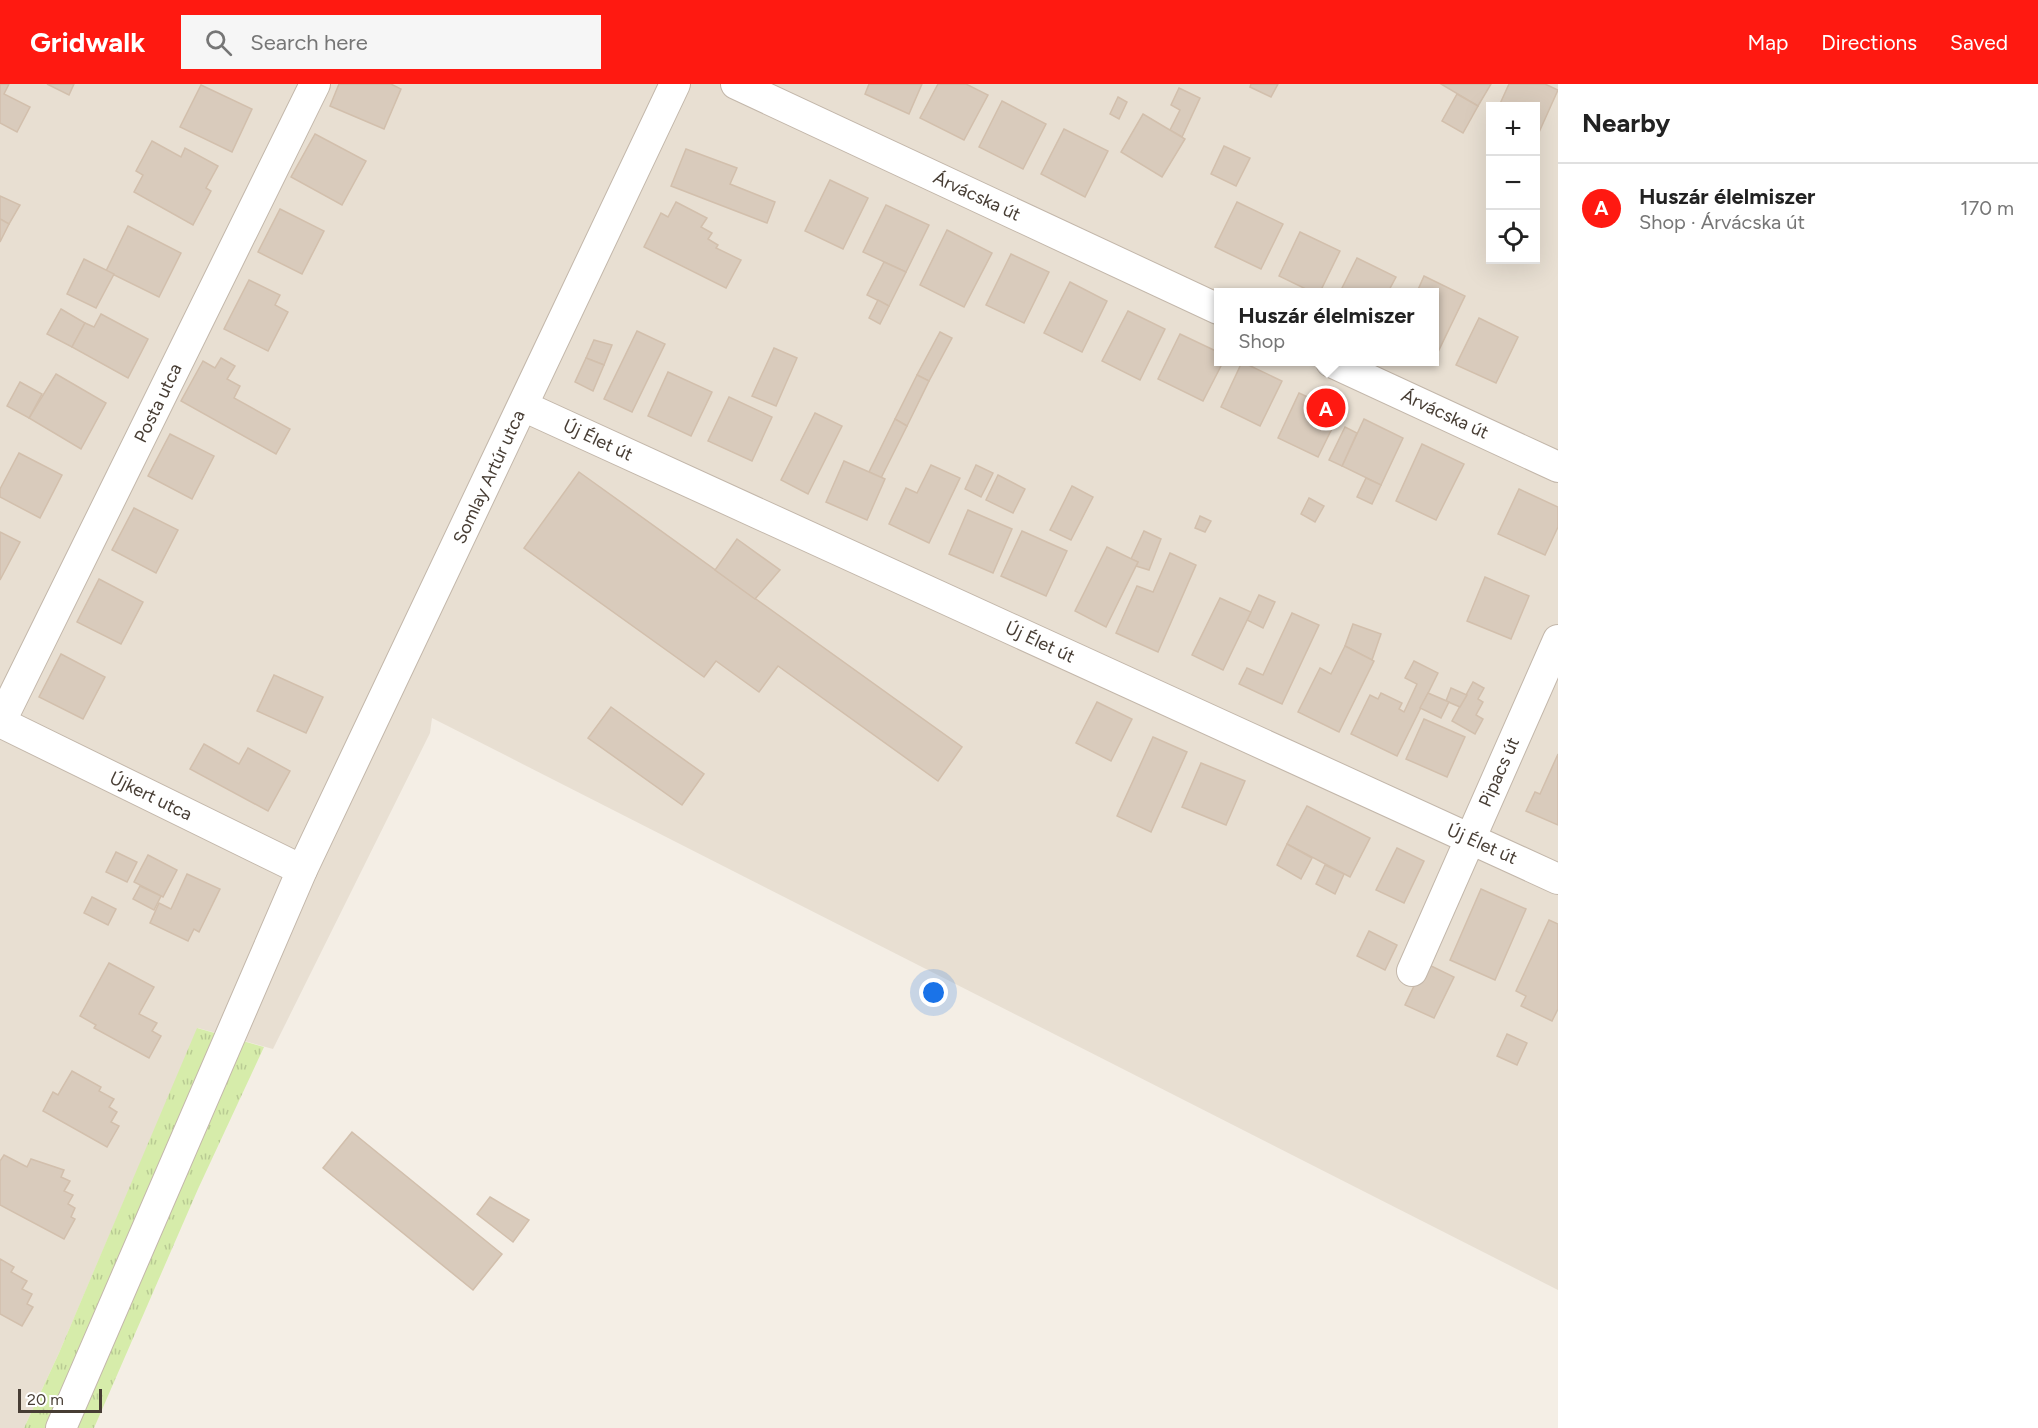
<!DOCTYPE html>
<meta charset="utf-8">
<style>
:root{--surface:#fff;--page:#f6f6f6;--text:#222;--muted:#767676;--line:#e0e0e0;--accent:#ff1911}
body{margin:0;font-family:Figtree,sans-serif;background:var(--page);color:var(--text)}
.controls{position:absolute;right:18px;top:18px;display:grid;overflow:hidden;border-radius:0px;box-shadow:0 6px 24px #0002}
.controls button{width:54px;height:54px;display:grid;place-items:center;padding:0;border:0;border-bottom:2px solid var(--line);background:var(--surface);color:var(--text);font:30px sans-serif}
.scale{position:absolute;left:18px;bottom:15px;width:84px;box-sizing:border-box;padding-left:6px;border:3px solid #473d34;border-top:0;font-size:16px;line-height:21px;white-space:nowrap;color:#473d34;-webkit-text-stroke:4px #fff;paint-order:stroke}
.you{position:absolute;left:934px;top:909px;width:21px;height:21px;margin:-15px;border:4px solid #fff;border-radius:50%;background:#1a73e8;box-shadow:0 0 0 9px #1a73e833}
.badge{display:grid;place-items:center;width:39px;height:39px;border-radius:50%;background:var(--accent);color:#fff;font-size:20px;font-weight:700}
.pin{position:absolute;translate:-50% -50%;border:3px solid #fff;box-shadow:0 2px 6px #0006}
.popup{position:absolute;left:1214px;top:204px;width:225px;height:78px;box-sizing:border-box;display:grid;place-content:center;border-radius:0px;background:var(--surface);filter:drop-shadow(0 2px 4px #0005);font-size:20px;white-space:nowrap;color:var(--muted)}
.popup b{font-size:22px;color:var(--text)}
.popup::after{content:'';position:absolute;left:50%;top:100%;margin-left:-12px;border:12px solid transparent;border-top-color:var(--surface)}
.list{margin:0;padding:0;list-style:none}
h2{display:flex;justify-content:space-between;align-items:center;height:78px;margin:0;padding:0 24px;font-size:26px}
h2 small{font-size:20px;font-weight:400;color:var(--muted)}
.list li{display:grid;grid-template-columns:39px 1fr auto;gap:18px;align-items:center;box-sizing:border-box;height:90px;padding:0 24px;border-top:2px solid var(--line)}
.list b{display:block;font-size:22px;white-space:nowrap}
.list p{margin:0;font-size:20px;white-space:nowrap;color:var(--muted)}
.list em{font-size:20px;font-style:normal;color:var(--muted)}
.icon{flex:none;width:33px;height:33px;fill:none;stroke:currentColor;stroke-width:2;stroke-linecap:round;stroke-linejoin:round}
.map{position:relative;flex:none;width:1558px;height:1344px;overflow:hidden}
header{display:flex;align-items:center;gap:36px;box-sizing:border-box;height:84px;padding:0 30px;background:var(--accent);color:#fff}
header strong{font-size:28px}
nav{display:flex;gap:33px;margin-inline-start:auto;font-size:21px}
.search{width:420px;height:54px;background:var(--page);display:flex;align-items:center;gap:15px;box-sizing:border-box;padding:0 21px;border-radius:0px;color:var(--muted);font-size:22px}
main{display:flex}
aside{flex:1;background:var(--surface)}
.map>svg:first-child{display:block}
.residential{fill:#e8dfd2;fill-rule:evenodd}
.grass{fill:url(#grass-tufts)}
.building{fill:#d9cbbc;stroke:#d2bfac;stroke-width:1.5}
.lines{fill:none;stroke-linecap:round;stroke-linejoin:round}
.minor-casing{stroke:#c3b7aa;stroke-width:32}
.minor{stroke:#fff;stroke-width:30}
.labels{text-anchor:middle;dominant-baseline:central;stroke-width:5;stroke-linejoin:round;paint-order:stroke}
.street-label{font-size:18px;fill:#473d34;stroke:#fff}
</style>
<header>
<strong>Gridwalk</strong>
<div class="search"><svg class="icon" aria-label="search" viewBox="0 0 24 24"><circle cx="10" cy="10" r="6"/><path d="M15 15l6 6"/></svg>Search here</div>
<nav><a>Map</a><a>Directions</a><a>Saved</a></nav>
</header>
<main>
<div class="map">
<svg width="1558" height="1344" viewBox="0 0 1558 1344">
<defs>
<pattern id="grass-tufts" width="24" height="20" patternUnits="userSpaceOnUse" patternTransform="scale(1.5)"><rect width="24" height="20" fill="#d6ecaa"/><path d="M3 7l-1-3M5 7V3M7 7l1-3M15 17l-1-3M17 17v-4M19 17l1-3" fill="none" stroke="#b9cb93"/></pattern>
</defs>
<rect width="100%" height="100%" fill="#f4eee5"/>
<path class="residential" d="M0,0H1558V1206L432,634L430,649L273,965L198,944L59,1269L24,1344H0ZM1490,22H1536V176H1490ZM1218,208H1434V278H1218Z"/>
<polygon class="grass" points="197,944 264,963 198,1105 94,1344 24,1344 59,1269"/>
<g class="building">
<polygon points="0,0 9,0 4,10 30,23 17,48 0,39"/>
<polygon points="47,0 74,0 69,11"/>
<polygon points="339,0 391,0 401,5 384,45 330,22"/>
<polygon points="869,0 922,0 909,30 865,10"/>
<polygon points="938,0 966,0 988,11 964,56 920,34"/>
<polygon points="1251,0 1278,0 1271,13 1250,3"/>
<polygon points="1441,0 1491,0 1478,22"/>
<polygon points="1509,0 1545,0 1558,6 1536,55 1536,22 1499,22"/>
<polygon points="201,1 252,25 232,68 180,43"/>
<polygon points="1179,4 1200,14 1182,53 1170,46 1180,26 1171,21"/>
<polygon points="1457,10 1478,22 1463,49 1442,37"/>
<polygon points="1118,13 1127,18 1119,35 1110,30"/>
<polygon points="1002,17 1046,40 1023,85 979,63"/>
<polygon points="1143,30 1185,55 1162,93 1121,68"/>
<polygon points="1064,45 1108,67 1085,113 1041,90"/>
<polygon points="315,50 366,77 342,121 291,93"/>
<polygon points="152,57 181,73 185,64 218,82 206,104 211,107 193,141 134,108 143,91 136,87"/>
<polygon points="1224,62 1250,74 1236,102 1211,90"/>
<polygon points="686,65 737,84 730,100 775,118 767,139 671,102"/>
<polygon points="830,96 868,114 843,165 805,147"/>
<polygon points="0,112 20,121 9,140 0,135"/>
<polygon points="676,118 707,134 701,143 712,149 708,155 718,161 716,164 741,176 726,204 644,163 661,129 668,133"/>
<polygon points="1237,118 1283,140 1261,185 1215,163"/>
<polygon points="886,121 929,141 906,188 863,168"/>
<polygon points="280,125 324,147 302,190 258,168"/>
<polygon points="0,135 9,140 0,158"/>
<polygon points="128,142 181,169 159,213 106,187"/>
<polygon points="947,146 992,169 964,223 920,201"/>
<polygon points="1300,148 1340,167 1320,208 1312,208 1279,192"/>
<polygon points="1011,170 1049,188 1024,239 986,221"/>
<polygon points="1357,174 1396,193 1388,208 1340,208"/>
<polygon points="84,175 114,190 96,224 67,210"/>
<polygon points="884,178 906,188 889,222 867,211"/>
<polygon points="1424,192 1465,212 1438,268 1434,266 1434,208 1417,208"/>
<polygon points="249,196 280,211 275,221 288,228 268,267 224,245"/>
<polygon points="1070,198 1107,217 1082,268 1044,249"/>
<polygon points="878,216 889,222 880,240 869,234"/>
<polygon points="61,225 85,239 72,263 47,250"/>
<polygon points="1128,227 1165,245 1140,296 1102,277"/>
<polygon points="101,230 148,255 128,294 72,263 85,239 94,243"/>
<polygon points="1479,234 1518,253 1496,299 1456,281"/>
<polygon points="637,247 665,260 632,328 604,315"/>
<polygon points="940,248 952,254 929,297 917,291"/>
<polygon points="1180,250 1218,268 1218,278 1223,278 1203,317 1158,295"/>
<polygon points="594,256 612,261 604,281 586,274"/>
<polygon points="774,264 797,274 776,322 752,312"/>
<polygon points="221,274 235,282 227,295 240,302 234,314 290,345 276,370 181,317 203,277 215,284"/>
<polygon points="586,274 604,281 593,307 575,298"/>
<polygon points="1242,278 1282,297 1260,342 1221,323"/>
<polygon points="668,288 712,308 691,352 648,332"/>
<polygon points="56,290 106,319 81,365 29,334"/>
<polygon points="917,291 929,297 907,342 895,335"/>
<polygon points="20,298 42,310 29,334 7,322"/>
<polygon points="1299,309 1340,328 1318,373 1278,354"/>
<polygon points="729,313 772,333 752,377 708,357"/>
<polygon points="815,329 842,342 808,410 781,396"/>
<polygon points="895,335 907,342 881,394 869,388"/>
<polygon points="1364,335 1403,354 1381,401 1342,382"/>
<polygon points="1345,343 1357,349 1342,382 1329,376"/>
<polygon points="170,350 214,372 192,415 148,392"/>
<polygon points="1422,360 1464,380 1436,436 1396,417"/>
<polygon points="19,369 62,391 40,434 0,413 0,405"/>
<polygon points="844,377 885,395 867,436 826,418"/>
<polygon points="931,381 960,394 929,459 889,440 906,404 917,409"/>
<polygon points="976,381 993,389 981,413 965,405"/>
<polygon points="579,388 962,663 938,697 778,582 759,608 716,577 704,593 524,464"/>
<polygon points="998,391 1025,405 1013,429 986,416"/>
<polygon points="1366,394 1381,401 1372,420 1357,413"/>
<polygon points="1072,402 1093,413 1071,456 1050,446"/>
<polygon points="1519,405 1558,423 1558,443 1545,471 1498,450"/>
<polygon points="1309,414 1324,422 1315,438 1301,430"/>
<polygon points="134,424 178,446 156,489 112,466"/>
<polygon points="968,426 1012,445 993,489 949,470"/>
<polygon points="1200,432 1211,437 1205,448 1195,444"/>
<polygon points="1022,447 1067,467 1046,512 1001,492"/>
<polygon points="1144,447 1161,455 1149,486 1136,482 1138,478 1131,475"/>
<polygon points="0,448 20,458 0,496"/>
<polygon points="737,455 780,486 755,515 715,486"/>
<polygon points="1107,463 1138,478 1106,543 1075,527"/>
<polygon points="1170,469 1196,481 1158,568 1116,549 1137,502 1153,508"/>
<polygon points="1485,493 1529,512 1511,555 1467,537"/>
<polygon points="99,495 143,518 121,560 77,538"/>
<polygon points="1259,511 1275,518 1263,544 1247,536"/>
<polygon points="1220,514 1251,528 1223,586 1192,571"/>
<polygon points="1292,529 1319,541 1282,620 1239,600 1247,584 1263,591"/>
<polygon points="1353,540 1381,550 1372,576 1345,562"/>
<polygon points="1345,562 1374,577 1339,648 1298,628 1320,584 1331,590"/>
<polygon points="61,570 105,593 83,635 39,613"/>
<polygon points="1414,577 1438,589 1397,672 1351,650 1370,611 1378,615 1381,609 1402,619 1399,625 1404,628 1417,600 1405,594"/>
<polygon points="274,591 323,613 306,649 257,627"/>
<polygon points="1473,598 1484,604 1478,615 1483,618 1476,631 1483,635 1475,650 1452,637"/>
<polygon points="1451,604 1467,611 1460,623 1446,617"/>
<polygon points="1428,609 1449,618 1441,634 1420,624"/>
<polygon points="1097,618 1132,635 1111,677 1076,659"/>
<polygon points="611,623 704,690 682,721 588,654"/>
<polygon points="1424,635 1465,653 1447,693 1406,675"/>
<polygon points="1153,653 1187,668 1151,748 1117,732"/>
<polygon points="204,660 239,680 248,664 290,687 268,727 190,685"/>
<polygon points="1558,670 1558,741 1526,727 1535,708 1540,710"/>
<polygon points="1201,679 1245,697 1226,741 1182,723"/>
<polygon points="1307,722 1370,754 1350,793 1287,760"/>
<polygon points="1287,760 1312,774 1301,795 1277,781"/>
<polygon points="1397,764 1424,777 1404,819 1376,806"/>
<polygon points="116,768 137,778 127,798 106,788"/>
<polygon points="148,771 177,786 163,813 134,798"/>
<polygon points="1325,781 1344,790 1335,810 1316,800"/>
<polygon points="187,790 220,805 199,848 194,845 188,857 150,839 159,819 171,825"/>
<polygon points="140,802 161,812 154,826 133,815"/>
<polygon points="1481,805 1526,825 1495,896 1450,876"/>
<polygon points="92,813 116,825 108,841 84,829"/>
<polygon points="1549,836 1558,840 1558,925 1552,937 1521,922 1526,912 1516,907"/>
<polygon points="1369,847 1397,861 1385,886 1357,872"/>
<polygon points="109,879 154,903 139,930 157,939 152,947 161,952 149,974 94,944 96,941 80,932"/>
<polygon points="1425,879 1454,893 1434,934 1405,921"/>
<polygon points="1507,950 1527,959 1517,981 1497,972"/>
<polygon points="72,987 101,1003 99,1007 114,1015 109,1023 117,1028 111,1038 119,1042 107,1063 43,1027 53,1008 58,1011"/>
<polygon points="352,1048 502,1170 473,1206 323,1084"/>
<polygon points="4,1071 27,1083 31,1075 64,1086 61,1093 70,1097 64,1107 73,1111 68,1120 75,1124 71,1133 75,1135 64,1155 0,1121 0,1077"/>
<polygon points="490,1113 529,1136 513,1158 477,1130"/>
<polygon points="0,1175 14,1183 11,1188 27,1197 22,1205 32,1210 27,1220 33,1223 22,1242 0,1230"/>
</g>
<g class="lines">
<defs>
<g id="minor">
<polyline points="736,0 1218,225"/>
<polyline points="1331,278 1558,383"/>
<polyline points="523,322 1558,795"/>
<polyline points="0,638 302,786"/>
<polyline points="0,639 315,0"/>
<polyline points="1412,887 1558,556"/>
<polyline points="61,1344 302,786 675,0"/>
</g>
</defs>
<use href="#minor" class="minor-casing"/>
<use href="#minor" class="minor"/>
</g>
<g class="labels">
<g class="street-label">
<text transform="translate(977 112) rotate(25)">Árvácska út</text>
<text transform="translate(158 319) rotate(-64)">Posta utca</text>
<text transform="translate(1445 330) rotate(25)">Árvácska út</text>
<text transform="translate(598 356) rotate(25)">Új Élet út</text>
<text transform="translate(489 393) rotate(-65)">Somlay Artúr utca</text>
<text transform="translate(1040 558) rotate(25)">Új Élet út</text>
<text transform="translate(1499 688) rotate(-66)">Pipacs út</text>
<text transform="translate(151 712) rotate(26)">Újkert utca</text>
<text transform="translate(1482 760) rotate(24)">Új Élet út</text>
</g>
</g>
</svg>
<div class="controls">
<button>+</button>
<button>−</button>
<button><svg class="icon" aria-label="locate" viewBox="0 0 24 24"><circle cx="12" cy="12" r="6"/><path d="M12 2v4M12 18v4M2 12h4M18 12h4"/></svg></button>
</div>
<div class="scale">20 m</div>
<div class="you"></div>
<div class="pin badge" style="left:1326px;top:324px">A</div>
<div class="popup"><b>Huszár élelmiszer</b>Shop</div>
</div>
<aside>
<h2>Nearby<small></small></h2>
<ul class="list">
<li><span class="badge">A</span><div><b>Huszár élelmiszer</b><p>Shop · Árvácska út</p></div><em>170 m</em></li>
</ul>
</aside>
</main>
